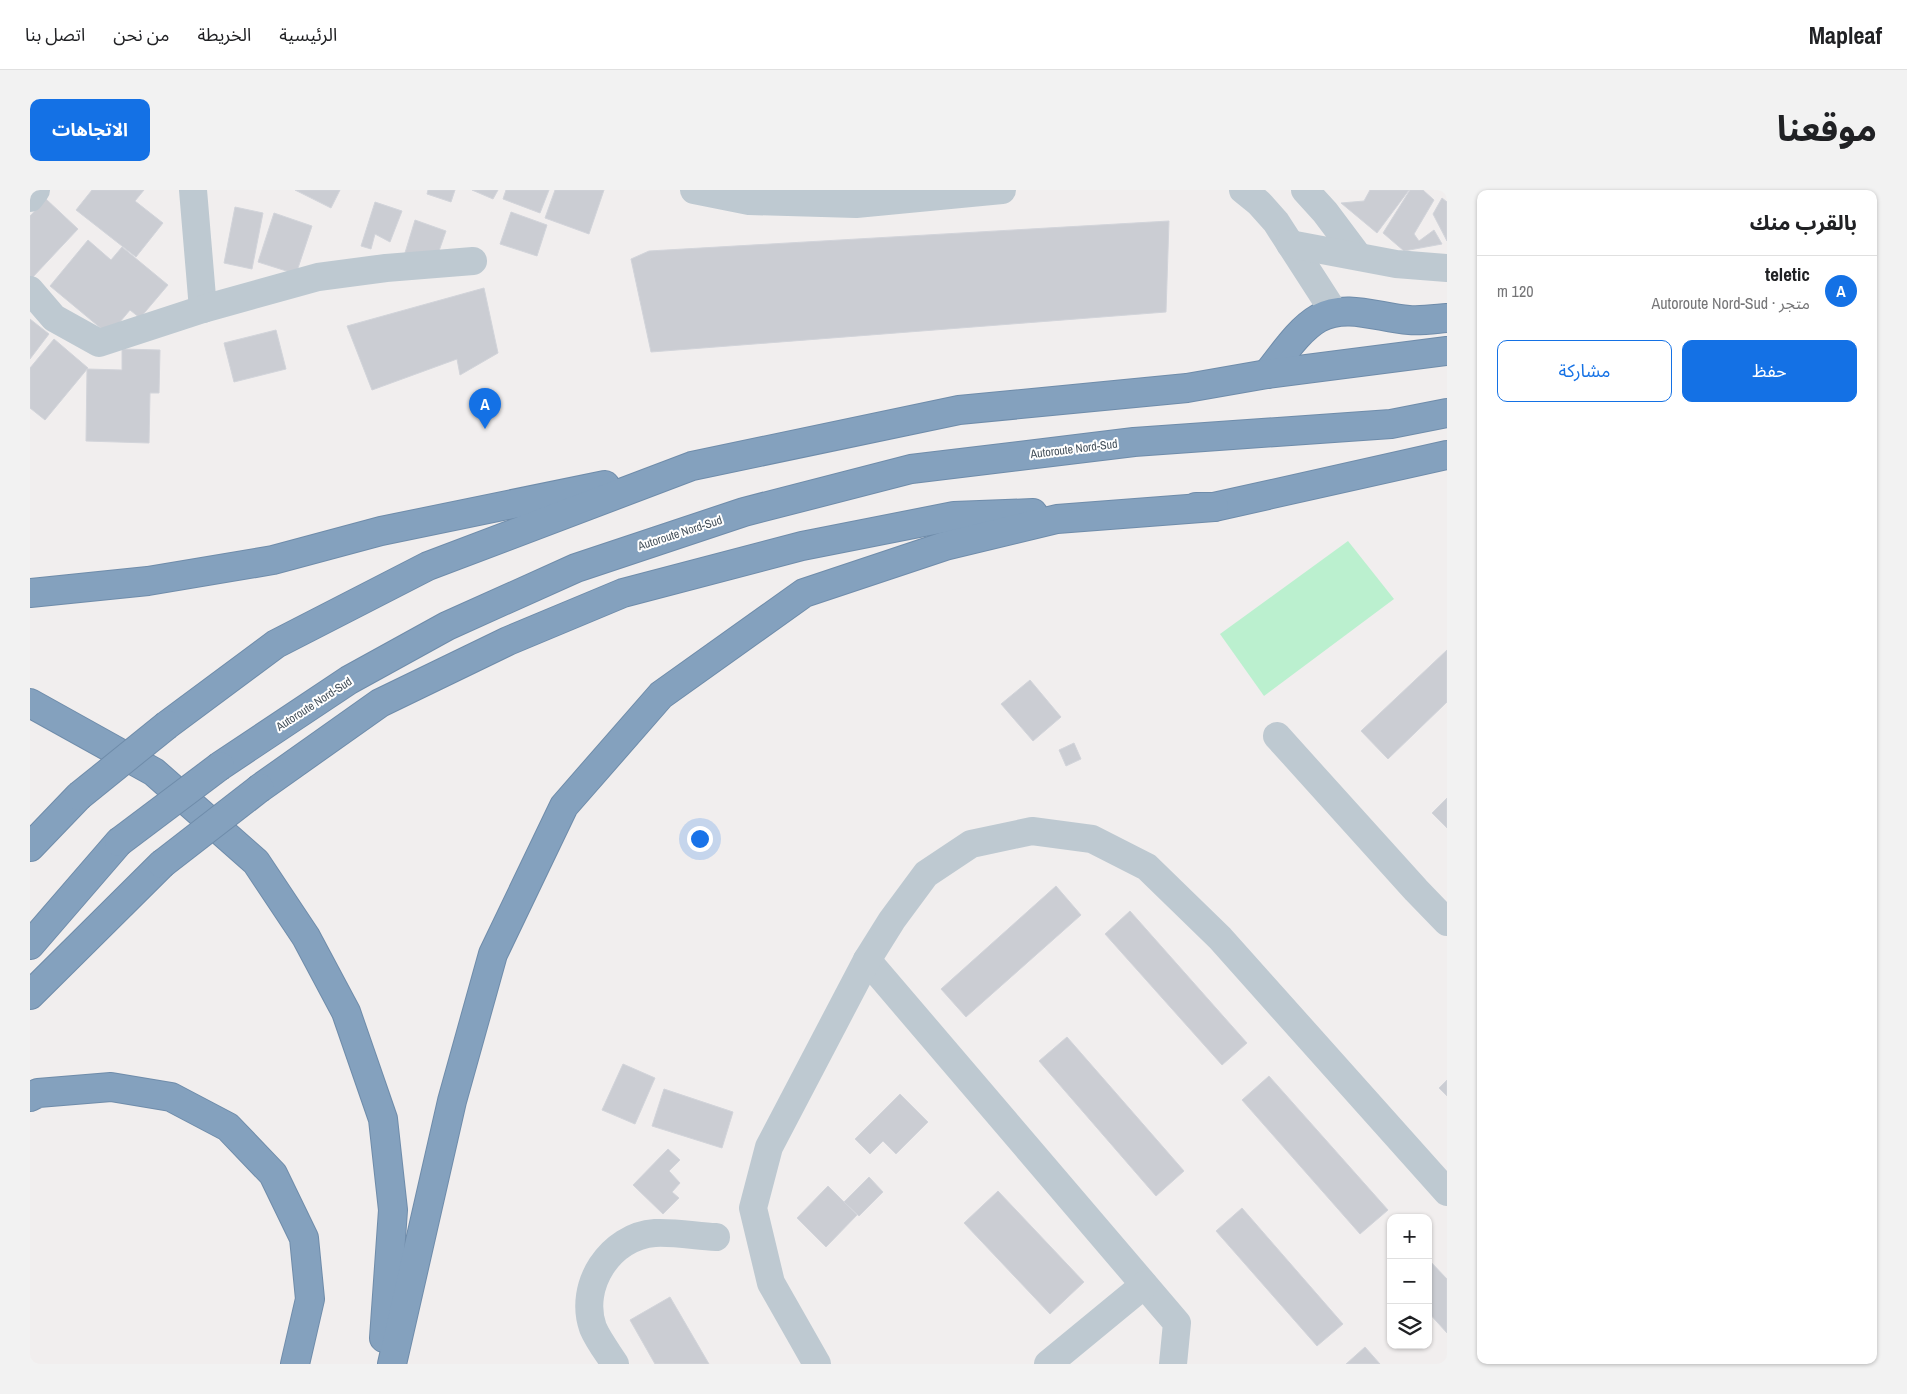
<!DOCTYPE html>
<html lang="ar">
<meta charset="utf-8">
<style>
:root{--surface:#fff;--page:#f2f2f2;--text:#202124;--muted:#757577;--line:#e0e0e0;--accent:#1471e5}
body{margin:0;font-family:"Archivo Narrow","Noto Sans Arabic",sans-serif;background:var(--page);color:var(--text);direction:rtl}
.controls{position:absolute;right:15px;bottom:15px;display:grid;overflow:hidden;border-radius:10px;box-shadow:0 1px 4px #0004}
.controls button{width:45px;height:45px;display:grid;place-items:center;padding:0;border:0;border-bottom:1px solid var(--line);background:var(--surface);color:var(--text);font:25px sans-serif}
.you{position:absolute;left:669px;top:648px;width:18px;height:18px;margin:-12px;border:4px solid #fff;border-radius:50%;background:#1a73e8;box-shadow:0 0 0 8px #1a73e833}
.badge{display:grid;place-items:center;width:32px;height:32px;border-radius:50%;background:var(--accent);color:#fff;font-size:16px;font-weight:700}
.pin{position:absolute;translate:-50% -41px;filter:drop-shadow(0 1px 2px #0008)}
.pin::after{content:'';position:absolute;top:26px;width:18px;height:15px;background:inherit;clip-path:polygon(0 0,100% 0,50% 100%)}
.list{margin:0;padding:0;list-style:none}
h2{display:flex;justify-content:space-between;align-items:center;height:65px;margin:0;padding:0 20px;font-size:21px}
h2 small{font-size:16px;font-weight:400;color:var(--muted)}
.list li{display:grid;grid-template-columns:32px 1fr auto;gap:15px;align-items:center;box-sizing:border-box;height:70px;padding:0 20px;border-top:1px solid var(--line)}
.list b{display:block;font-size:19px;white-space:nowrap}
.list p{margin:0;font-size:16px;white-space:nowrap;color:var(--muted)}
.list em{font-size:16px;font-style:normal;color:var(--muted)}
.actions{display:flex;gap:10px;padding:15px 20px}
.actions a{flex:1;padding:11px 0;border:1px solid var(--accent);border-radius:10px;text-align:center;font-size:18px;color:var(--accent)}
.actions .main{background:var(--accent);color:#fff}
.icon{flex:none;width:28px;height:28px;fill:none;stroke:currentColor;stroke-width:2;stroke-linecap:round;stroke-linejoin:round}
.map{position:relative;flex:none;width:1417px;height:1174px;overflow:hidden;direction:ltr;border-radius:10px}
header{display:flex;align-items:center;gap:30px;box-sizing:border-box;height:70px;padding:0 25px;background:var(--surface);border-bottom:1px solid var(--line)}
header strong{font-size:24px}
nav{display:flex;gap:28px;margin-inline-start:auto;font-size:18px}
.intro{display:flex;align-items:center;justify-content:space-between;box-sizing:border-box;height:120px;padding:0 30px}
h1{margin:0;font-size:35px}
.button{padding:12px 22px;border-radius:10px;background:var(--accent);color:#fff;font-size:18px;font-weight:700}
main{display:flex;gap:30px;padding:0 30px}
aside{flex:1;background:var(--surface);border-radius:10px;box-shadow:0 1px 4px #0004}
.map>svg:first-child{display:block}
.green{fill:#bbf0cf}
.building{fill:#cbcdd3;stroke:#d2d4da}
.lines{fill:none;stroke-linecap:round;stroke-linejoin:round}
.highway-casing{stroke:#6f8caa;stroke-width:30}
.street{stroke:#bec9d1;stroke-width:28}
.highway{stroke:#84a1be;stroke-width:28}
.highway-bridge-casing{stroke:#6f8caa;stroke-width:30;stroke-linecap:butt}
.highway-bridge{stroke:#84a1be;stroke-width:28}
.labels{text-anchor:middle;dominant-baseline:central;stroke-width:4;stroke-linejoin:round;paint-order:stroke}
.street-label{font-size:12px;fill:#46525c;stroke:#fff}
</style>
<header>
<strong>Mapleaf</strong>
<nav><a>الرئيسية</a><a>الخريطة</a><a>من نحن</a><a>اتصل بنا</a></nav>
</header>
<div class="intro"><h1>موقعنا</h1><a class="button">الاتجاهات</a></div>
<main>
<aside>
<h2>بالقرب منك<small></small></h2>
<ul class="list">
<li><span class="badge">A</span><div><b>teletic</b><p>متجر · Autoroute Nord-Sud</p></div><em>120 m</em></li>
</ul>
<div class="actions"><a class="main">حفظ</a><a>مشاركة</a></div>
</aside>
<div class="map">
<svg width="1417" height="1174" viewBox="0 0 1417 1174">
<rect width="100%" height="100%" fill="#f1eeee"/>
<polygon class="green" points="1318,351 1364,409 1234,506 1190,444"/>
<g class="building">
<polygon points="62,0 114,0 105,11 133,33 106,67 46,20"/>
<polygon points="265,0 310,0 301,18"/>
<polygon points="398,0 425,0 421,12 397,4"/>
<polygon points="442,0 468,0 463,9"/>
<polygon points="476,0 519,0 510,23 473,9"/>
<polygon points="525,0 574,0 559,44 515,28"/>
<polygon points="1340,0 1379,0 1347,43 1311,13 1334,11"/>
<polygon points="1380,0 1393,0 1404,10 1384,44 1389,51 1404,40 1412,54 1374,61 1353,43"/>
<polygon points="1412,8 1417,12 1417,51 1403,24"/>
<polygon points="16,9 48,39 2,88 0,86 0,26"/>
<polygon points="345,12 372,21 360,52 345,44 341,59 331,56"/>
<polygon points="205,17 233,23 222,79 194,73"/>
<polygon points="481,22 517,35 507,66 470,54"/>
<polygon points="244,23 282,36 266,84 228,72"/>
<polygon points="385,30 416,41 409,61 374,66"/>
<polygon points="1139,31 1136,122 621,162 601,69 619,61"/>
<polygon points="58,50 81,70 92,57 138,95 110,128 100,120 79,145 20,96"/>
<polygon points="454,98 468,163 430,185 427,169 342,200 317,136"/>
<polygon points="0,129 19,144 0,169"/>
<polygon points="246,140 256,179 204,192 194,153"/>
<polygon points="24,149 58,178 15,230 0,218 0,178"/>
<polygon points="92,159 130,160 129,203 120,203 119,253 56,251 57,179 92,180"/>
<polygon points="1417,460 1417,512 1358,569 1331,541"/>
<polygon points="1000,490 1031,527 1003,551 971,514"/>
<polygon points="1044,553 1051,569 1036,576 1029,560"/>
<polygon points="1417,608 1417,638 1402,623"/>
<polygon points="1026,696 1051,725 936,827 911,799"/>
<polygon points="1100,721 1217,853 1192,875 1075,744"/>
<polygon points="1037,847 1154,981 1126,1006 1009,871"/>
<polygon points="593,874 625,888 605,934 572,920"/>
<polygon points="1239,886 1358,1020 1330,1044 1212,910"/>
<polygon points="1417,890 1417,906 1409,898"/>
<polygon points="634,899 703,922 692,958 622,936"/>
<polygon points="870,904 898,932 866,964 853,951 840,964 825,949"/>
<polygon points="638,959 650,970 639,981 650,993 642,1002 649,1008 633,1024 603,995"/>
<polygon points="839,987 853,1002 829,1026 814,1012"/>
<polygon points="798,996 827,1025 796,1057 767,1028"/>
<polygon points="968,1001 1054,1092 1020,1124 934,1033"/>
<polygon points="1212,1018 1313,1134 1287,1156 1186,1041"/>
<polygon points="1398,1069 1417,1089 1417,1143 1398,1122"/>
<polygon points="640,1107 679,1174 625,1174 600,1130"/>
<polygon points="1335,1157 1350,1174 1316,1174"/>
</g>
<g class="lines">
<defs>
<g id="highway">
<path d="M1237,184C1252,166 1268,140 1289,128C1317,113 1349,128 1379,130C1391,131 1405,129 1417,128"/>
<polyline points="1166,317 1184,317 1417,265"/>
<polyline points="0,403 118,391 243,370 351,341 575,295"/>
<polyline points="0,513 124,582 226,672 276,747 316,822 353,929 363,1020 354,1148"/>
<polyline points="137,535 246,454 398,376 662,276 929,220 1157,198 1237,184 1417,161"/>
<polyline points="190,576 319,490 417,436 546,378 714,322 881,279 1104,252 1361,234 1417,223"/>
<polyline points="230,598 350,513 478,451 593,403 772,356 924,326 1003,323"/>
<polyline points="0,657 49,606"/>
<polyline points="0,755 89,652"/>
<polyline points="0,805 132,674"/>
<polyline points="0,907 8,903 81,897 141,907 198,937 243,984 274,1048 280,1109 265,1174"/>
<polyline points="362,1174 422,911 463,764 534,616 631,505 774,403 915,356 1027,329 1184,317"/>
</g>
</defs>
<use href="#highway" class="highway-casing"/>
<g class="street">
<polyline points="163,0 173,119"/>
<polyline points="664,0 719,11 826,14 972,0"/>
<polyline points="1213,0 1229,13 1246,32 1304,122"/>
<polyline points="1275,0 1295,22 1328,66"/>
<polyline points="0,8 6,0"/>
<polyline points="1260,54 1366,74 1417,78"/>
<polyline points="0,100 24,128 69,153 173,119 288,87 356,78 443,71"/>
<polyline points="1247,546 1386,700 1417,732"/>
<polyline points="837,770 1147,1133 1143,1174"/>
<path d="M585,1174C578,1163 568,1150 563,1138C548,1096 580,1046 625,1043C645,1042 666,1046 686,1047"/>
<polyline points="787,1174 741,1093 723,1018 739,957 837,770 862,730 896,684 941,654 1002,641 1062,649 1117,677 1190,748 1417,1002"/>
<polyline points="1018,1174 1114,1095"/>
</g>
<use href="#highway" class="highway"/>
<defs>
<g id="highway-bridge">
<polyline points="49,606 137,535"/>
<polyline points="89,652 190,576"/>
<polyline points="132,674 230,598"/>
</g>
</defs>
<use href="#highway-bridge" class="highway-bridge-casing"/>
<use href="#highway-bridge" class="highway-bridge"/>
</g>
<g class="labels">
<g class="street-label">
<text transform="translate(1044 259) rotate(-7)">Autoroute Nord-Sud</text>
<text transform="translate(650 343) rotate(-18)">Autoroute Nord-Sud</text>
<text transform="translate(284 514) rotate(-33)">Autoroute Nord-Sud</text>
</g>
</g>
</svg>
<div class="controls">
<button>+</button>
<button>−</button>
<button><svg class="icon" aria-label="layers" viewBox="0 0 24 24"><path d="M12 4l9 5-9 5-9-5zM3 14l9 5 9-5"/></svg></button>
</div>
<div class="you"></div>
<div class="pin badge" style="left:455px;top:239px">A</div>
</div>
</main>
